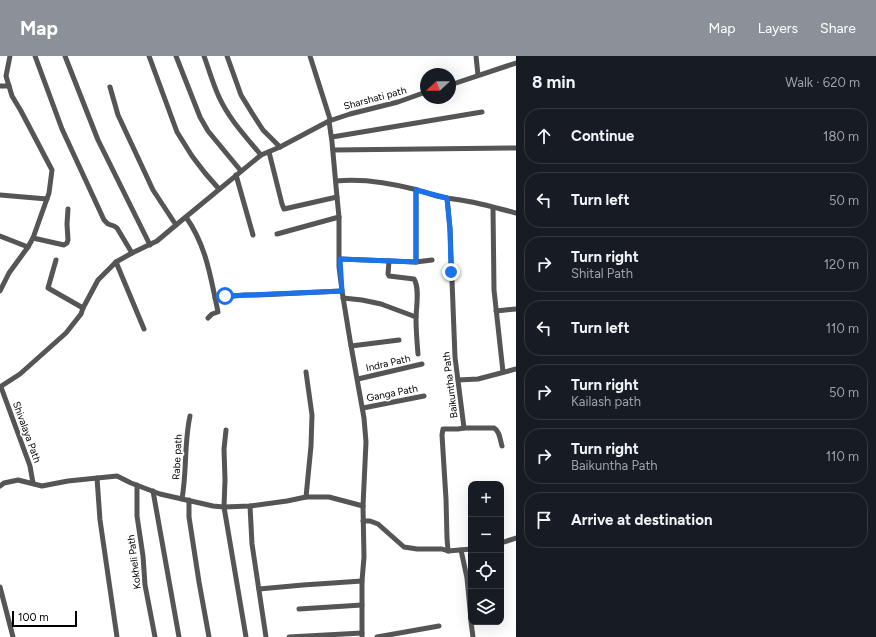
<!DOCTYPE html>
<meta charset="utf-8">
<style>
:root{--surface:#171b24;--page:#242831;--text:#f1f3f6;--muted:#9ea1a6;--line:#363941;--accent:#8c9099}
body{margin:0;font-family:Figtree,sans-serif;background:var(--page);color:var(--text)}
.controls{position:absolute;right:12px;bottom:12px;display:grid;overflow:hidden;border-radius:8px;box-shadow:0 4px 16px #0002}
.controls button{width:36px;height:36px;display:grid;place-items:center;padding:0;border:0;border-bottom:1px solid var(--line);background:var(--surface);color:var(--text);font:20px sans-serif}
.compass{position:absolute;left:420px;top:12px;width:36px;height:36px;border-radius:50%;background:var(--surface);box-shadow:0 4px 16px #0002;rotate:249deg}
.scale{position:absolute;left:12px;bottom:10px;width:65px;box-sizing:border-box;padding-left:4px;border:2px solid #000;border-top:0;font-size:11px;line-height:14px;white-space:nowrap;color:#000;-webkit-text-stroke:3px #fff;paint-order:stroke}
.stop{position:absolute;width:12px;height:12px;margin:-9px;border:3px solid #1a73e8;border-radius:50%;background:#fff}
.stop.end{background:#1a73e8;border-color:#fff;box-shadow:0 1px 4px #0008}
.list{margin:0;padding:0;list-style:none}
h2{display:flex;justify-content:space-between;align-items:center;height:52px;margin:0;padding:0 16px;font-size:17px}
h2 small{font-size:13px;font-weight:400;color:var(--muted)}
.list li{display:grid;grid-template-columns:26px 1fr auto;gap:12px;align-items:center;box-sizing:border-box;height:56px;margin:0 8px 8px;padding:0 8px;border:1px solid var(--line);border-radius:16px}
.list b{display:block;font-size:15px;white-space:nowrap}
.list p{margin:0;font-size:13px;white-space:nowrap;color:var(--muted)}
.list em{font-size:13px;font-style:normal;color:var(--muted)}
.icon{flex:none;width:22px;height:22px;fill:none;stroke:currentColor;stroke-width:2;stroke-linecap:round;stroke-linejoin:round}
.map{position:relative;flex:none;width:516px;height:581px;overflow:hidden}
header{display:flex;align-items:center;gap:24px;box-sizing:border-box;height:56px;padding:0 20px;background:var(--accent);color:#fff}
header strong{font-size:19px}
nav{display:flex;gap:22px;margin-inline-start:auto;font-size:14px}
main{display:flex}
aside{flex:1;background:var(--surface)}
.map>svg:first-child{display:block}
.lines{fill:none;stroke-linecap:round;stroke-linejoin:round}
.street{stroke:#555;stroke-width:5}
.route{stroke:#1a73e8;stroke-width:5}
.labels{text-anchor:middle;dominant-baseline:central;stroke-width:3.5;stroke-linejoin:round;paint-order:stroke}
.street-label{font-size:10px;fill:#000;stroke:#fff}
</style>
<header>
<strong>Map</strong>
<nav><a>Map</a><a>Layers</a><a>Share</a></nav>
</header>
<main>
<div class="map">
<svg width="516" height="581" viewBox="0 0 516 581">
<rect width="100%" height="100%" fill="#fff"/>
<g class="lines">
<g class="street">
<polyline points="35,0 62,73 104,164 108,168 114,170 117,172 132,197"/>
<polyline points="65,0 98,84 150,189"/>
<polyline points="149,0 177,76 192,100 205,117 219,133"/>
<polyline points="176,0 200,61 208,75 241,115"/>
<path d="M204,0C209,14 213,28 219,41C229,63 246,81 261,99"/>
<polyline points="227,0 241,39 252,57 263,74 280,91"/>
<polyline points="310,0 330,63 329,65 332,86 337,141 339,161 339,211 342,235 350,284 364,362 366,386 363,450 364,501 362,525 362,581"/>
<polyline points="476,0 478,19"/>
<polyline points="450,29 516,7"/>
<polyline points="0,30 9,30"/>
<polyline points="110,31 118,59 153,134 176,169"/>
<polyline points="332,81 482,56"/>
<polyline points="333,94 516,92"/>
<polyline points="269,96 282,148 284,153 337,141"/>
<polyline points="236,119 253,179"/>
<path d="M336,125C363,122 391,127 418,134C427,137 437,141 447,142C449,143 451,142 453,143C474,145 496,152 516,157"/>
<polyline points="416,134 416,206"/>
<polyline points="0,139 47,143"/>
<polyline points="447,142 450,173 455,301 464,372 458,373 443,373 442,379 446,443 447,482 448,495"/>
<polyline points="493,152 494,234 503,316"/>
<path d="M186,161C206,190 210,218 217,251L218,256L212,258L208,262"/>
<polyline points="277,178 339,161"/>
<polyline points="0,180 28,191"/>
<polyline points="33,182 64,189 67,187 68,184 67,168 68,153"/>
<polyline points="340,203 416,206 432,204"/>
<polyline points="56,204 48,232 83,252"/>
<path d="M389,205L388,218L389,220L414,223C420,232 416,252 416,263C416,275 417,286 418,298"/>
<polyline points="116,206 144,273"/>
<polyline points="0,235 9,217 28,191 33,182 49,137 52,114 21,55 12,40 6,20 10,0"/>
<polyline points="215,242 244,239 258,239 342,235"/>
<polyline points="343,242 362,244 381,248 416,261"/>
<polyline points="496,255 516,253"/>
<polyline points="351,290 399,284"/>
<polyline points="306,316 312,359 311,390 306,441"/>
<polyline points="358,323 422,308"/>
<polyline points="458,324 478,323 516,313"/>
<polyline points="0,331 20,318 66,277 81,258 83,252 98,224 116,206 132,197 157,185 176,169 261,99 280,91 329,65 350,58 398,46 426,36"/>
<polyline points="1,331 30,410 33,427"/>
<polyline points="363,352 424,340"/>
<path d="M464,372H494C500,375 500,384 502,390"/>
<polyline points="226,374 224,393 225,424 224,451 246,581"/>
<polyline points="97,422 100,464 117,581"/>
<polyline points="137,429 137,460 143,500 145,529 155,581"/>
<polyline points="0,430 4,427 18,424 42,430 68,425 117,420 131,427 160,438 213,450 224,451 250,450 287,445 306,441 329,441 363,450"/>
<polyline points="153,435 179,581"/>
<path d="M182,443C187,415 184,387 190,360"/>
<polyline points="189,444 189,461 199,526 209,581"/>
<polyline points="250,450 252,488 266,581"/>
<polyline points="363,465 370,465 378,468 404,491 417,493 442,493 448,495 471,493"/>
<polyline points="501,487 516,482"/>
<polyline points="461,494 467,522 471,564"/>
<polyline points="0,531 13,581"/>
<polyline points="259,533 303,529 362,525"/>
<polyline points="299,553 362,549"/>
<polyline points="471,566 473,581"/>
<polyline points="289,581 362,577"/>
<polyline points="377,581 439,570"/>
</g>
</g>
<g class="lines">
<polyline class="route" points="225,240 342,235 340,203 416,206 416,134 447,142 450,173 451,216"/>
</g>
<g class="labels">
<g class="street-label">
<text transform="translate(375 42) rotate(-15)">Sharshati path</text>
<text transform="translate(388 307) rotate(-13)">Indra Path</text>
<text transform="translate(450 329) rotate(-97)">Baikuntha Path</text>
<text transform="translate(392 337) rotate(-11)">Ganga Path</text>
<text transform="translate(27 376) rotate(70)">Shivalaya Path</text>
<text transform="translate(177 401) rotate(-87)">Rabe path</text>
<text transform="translate(134 506) rotate(-97)">Kokheli Path</text>
</g>
</g>
</svg>
<div class="controls">
<button>+</button>
<button>−</button>
<button><svg class="icon" aria-label="locate" viewBox="0 0 24 24"><circle cx="12" cy="12" r="6"/><path d="M12 2v4M12 18v4M2 12h4M18 12h4"/></svg></button>
<button><svg class="icon" aria-label="layers" viewBox="0 0 24 24"><path d="M12 4l9 5-9 5-9-5zM3 14l9 5 9-5"/></svg></button>
</div>
<svg class="compass" viewBox="-18 -18 36 36"><path d="M0-13l5 13h-10z" fill="#e53935"/><path d="M0 13l5-13h-10z" fill="#9ea1a6"/></svg>
<div class="scale">100 m</div>
<div class="stop" style="left:225px;top:240px"></div>
<div class="stop end" style="left:451px;top:216px"></div>
</div>
<aside>
<h2>8 min<small>Walk · 620 m</small></h2>
<ul class="list">
<li><svg class="icon" aria-label="ahead" viewBox="0 0 24 24"><path d="M12 20V5M6 11l6-6 6 6"/></svg><div><b>Continue</b></div><em>180 m</em></li>
<li><svg class="icon" aria-label="left" viewBox="0 0 24 24"><path d="M17 20v-9H6M10 6l-5 5 5 5"/></svg><div><b>Turn left</b></div><em>50 m</em></li>
<li><svg class="icon" aria-label="right" viewBox="0 0 24 24"><path d="M7 20v-9h11M14 6l5 5-5 5"/></svg><div><b>Turn right</b><p>Shital Path</p></div><em>120 m</em></li>
<li><svg class="icon" aria-label="left" viewBox="0 0 24 24"><path d="M17 20v-9H6M10 6l-5 5 5 5"/></svg><div><b>Turn left</b></div><em>110 m</em></li>
<li><svg class="icon" aria-label="right" viewBox="0 0 24 24"><path d="M7 20v-9h11M14 6l5 5-5 5"/></svg><div><b>Turn right</b><p>Kailash path</p></div><em>50 m</em></li>
<li><svg class="icon" aria-label="right" viewBox="0 0 24 24"><path d="M7 20v-9h11M14 6l5 5-5 5"/></svg><div><b>Turn right</b><p>Baikuntha Path</p></div><em>110 m</em></li>
<li><svg class="icon" aria-label="arrive" viewBox="0 0 24 24"><path d="M6 21V4h12l-3 4 3 4H6"/></svg><div><b>Arrive at destination</b></div></li>
</ul>
</aside>
</main>
